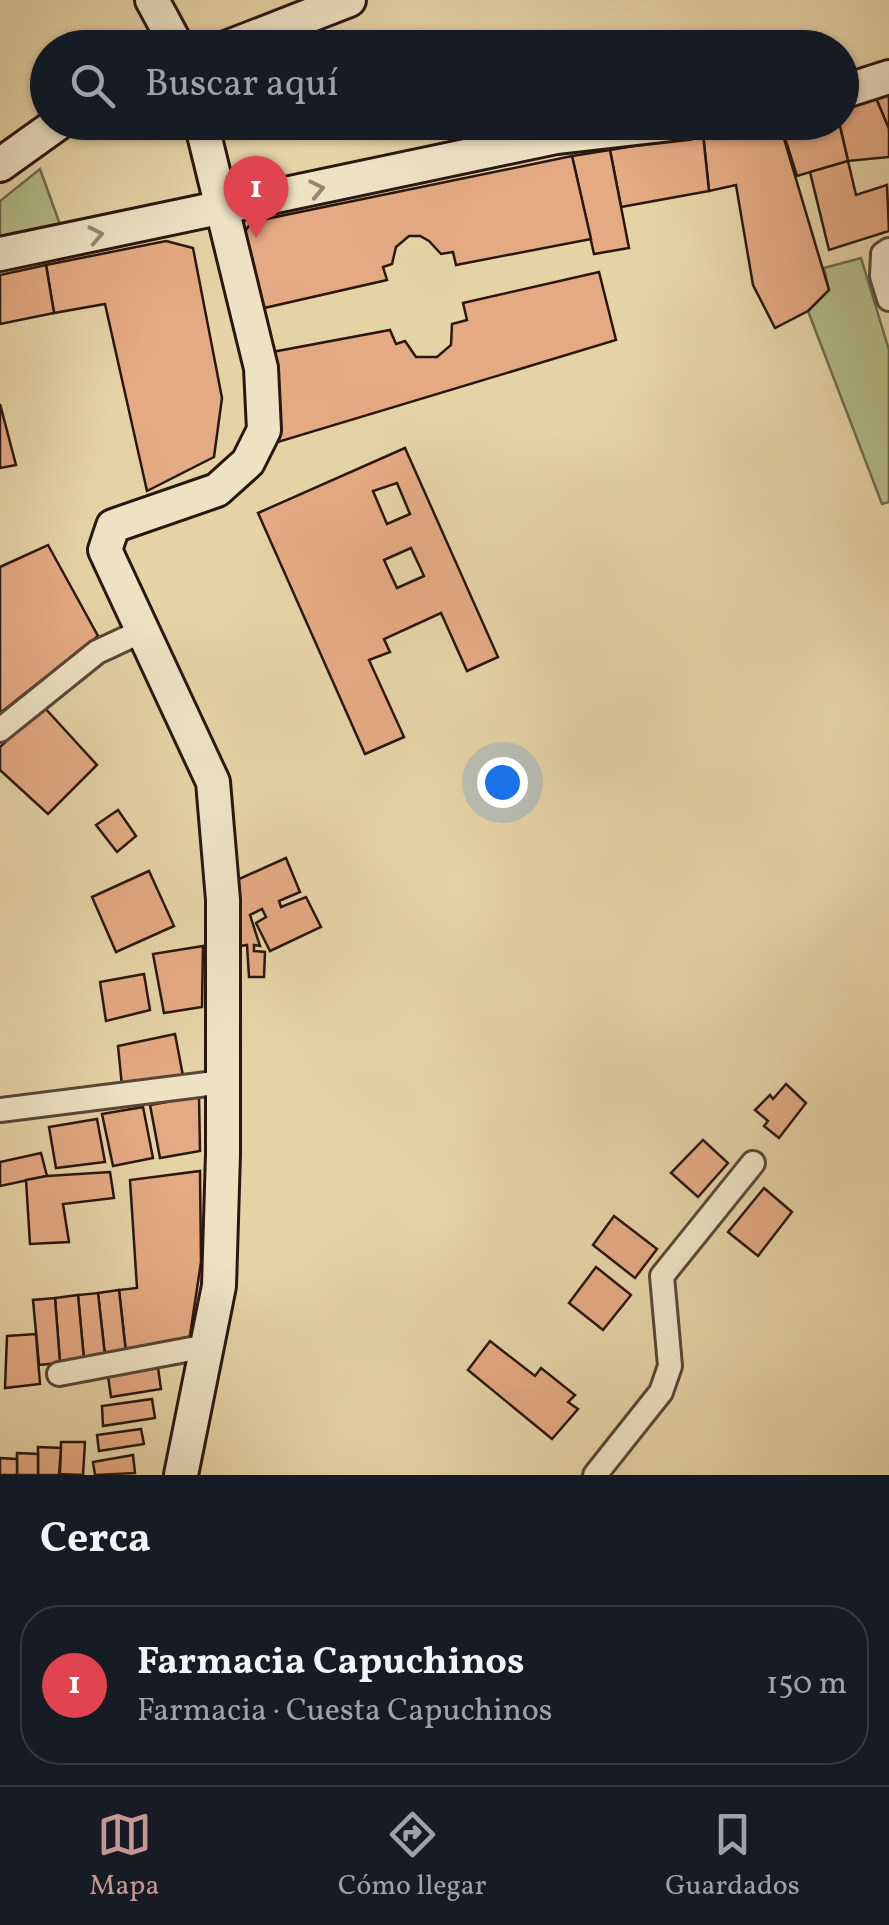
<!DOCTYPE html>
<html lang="es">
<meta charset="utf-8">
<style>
:root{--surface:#171b24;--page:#20242c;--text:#f1f3f6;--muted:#9ea1a6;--line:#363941;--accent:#c59692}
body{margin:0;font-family:Vollkorn,serif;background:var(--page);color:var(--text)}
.you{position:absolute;left:502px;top:782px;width:35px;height:35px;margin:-25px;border:8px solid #fff;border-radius:50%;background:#1a73e8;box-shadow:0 0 0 15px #1a73e833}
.badge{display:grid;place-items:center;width:65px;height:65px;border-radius:50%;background:var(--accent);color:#fff;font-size:32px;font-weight:700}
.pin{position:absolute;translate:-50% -82px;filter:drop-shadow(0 2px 5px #0008)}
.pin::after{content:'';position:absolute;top:52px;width:35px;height:30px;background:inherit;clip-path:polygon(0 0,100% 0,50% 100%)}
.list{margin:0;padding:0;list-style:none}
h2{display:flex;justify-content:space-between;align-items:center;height:130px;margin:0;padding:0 40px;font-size:42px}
h2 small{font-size:32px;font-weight:400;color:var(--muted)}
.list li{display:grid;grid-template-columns:65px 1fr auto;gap:30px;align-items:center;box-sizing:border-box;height:160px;margin:0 20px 20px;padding:0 20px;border:2px solid var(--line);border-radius:40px}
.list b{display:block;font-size:38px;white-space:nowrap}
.list p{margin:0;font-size:32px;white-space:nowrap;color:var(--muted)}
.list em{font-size:32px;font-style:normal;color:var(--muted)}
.icon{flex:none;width:55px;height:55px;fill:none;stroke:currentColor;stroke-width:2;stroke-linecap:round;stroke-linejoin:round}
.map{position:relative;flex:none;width:889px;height:1475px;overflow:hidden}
.search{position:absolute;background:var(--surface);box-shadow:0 2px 8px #0004;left:30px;right:30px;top:30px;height:110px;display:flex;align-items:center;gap:25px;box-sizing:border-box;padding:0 35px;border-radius:55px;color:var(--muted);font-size:38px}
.sheet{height:310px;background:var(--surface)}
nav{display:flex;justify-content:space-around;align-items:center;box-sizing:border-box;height:140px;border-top:2px solid var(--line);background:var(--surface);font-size:28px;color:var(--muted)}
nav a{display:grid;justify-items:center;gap:5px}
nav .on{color:var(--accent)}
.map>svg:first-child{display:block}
.green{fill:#b3bc88;stroke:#6e6a4c;stroke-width:2.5}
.building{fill:#e4aa84;stroke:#2a1710;stroke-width:2.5;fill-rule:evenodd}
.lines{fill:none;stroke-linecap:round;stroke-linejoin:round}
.street-casing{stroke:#594636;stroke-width:28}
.secondary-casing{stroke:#2a1710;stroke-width:38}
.street{stroke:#eee2c5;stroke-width:22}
.secondary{stroke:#eee2c5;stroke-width:32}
.oneway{stroke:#968774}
</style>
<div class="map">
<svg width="889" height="1475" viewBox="0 0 889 1475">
<rect width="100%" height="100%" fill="#e5d3a6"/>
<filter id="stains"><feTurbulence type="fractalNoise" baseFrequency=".002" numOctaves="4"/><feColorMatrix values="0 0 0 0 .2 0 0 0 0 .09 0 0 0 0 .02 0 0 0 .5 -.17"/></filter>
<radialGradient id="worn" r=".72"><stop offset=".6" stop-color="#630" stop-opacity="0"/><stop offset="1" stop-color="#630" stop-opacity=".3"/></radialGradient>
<g class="green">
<polygon points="40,169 62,230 0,242 0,201"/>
<polygon points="861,258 889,350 889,502 882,504 808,311 829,290 824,268"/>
</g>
<g class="building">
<polygon points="889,85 889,129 873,91"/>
<polygon points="873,91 889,129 889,157 848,161 839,122 842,122 842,102"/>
<polygon points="765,122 779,122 829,290 808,311 775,328 753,285 736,185 709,191 703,134"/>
<polygon points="780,122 839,122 848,161 797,176"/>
<polygon points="703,134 709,191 621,207 610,150"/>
<polygon points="610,150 629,248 594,254 572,156"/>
<polygon points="572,156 591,239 456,265 453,252 441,254 429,241 420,236 409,236 396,247 392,264 383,267 387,280 260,309 272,352 390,330 396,344 405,341 416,357 437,357 451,345 452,324 467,320 463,303 599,272 616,340 278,442 236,246 251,222"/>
<polygon points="848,161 856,195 887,185 889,231 829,250 810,172"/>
<polygon points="166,241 193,248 222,398 214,457 147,491 105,304 54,313 46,265"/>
<polygon points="46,265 54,313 0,324 0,275"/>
<polygon points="0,404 16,465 0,468"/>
<path d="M405,448L498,657L467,671L441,613L384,639L390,652L369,660L404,737L365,754L258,513ZM397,483L410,514L387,524L373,491ZM411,548L424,576L397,588L384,560Z"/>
<polygon points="48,545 98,636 0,713 0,567"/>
<polygon points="43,706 97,765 48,814 0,770 0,747"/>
<polygon points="118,810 136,836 117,852 96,825"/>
<polygon points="286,858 300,892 279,901 281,907 306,897 321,927 270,951 256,923 266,917 262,909 250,915 260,946 254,945 254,951 265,952 264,977 249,977 247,945 233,947 228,884"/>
<polygon points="149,871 174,926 116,952 92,897"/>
<polygon points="203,946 202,1007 164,1013 153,954"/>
<polygon points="144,974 150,1010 106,1021 100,982"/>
<polygon points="175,1034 183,1076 122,1086 118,1046"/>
<polygon points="786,1084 806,1103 779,1138 764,1126 768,1121 755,1110 770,1095 773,1099"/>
<polygon points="199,1096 200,1151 160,1158 150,1105"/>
<polygon points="143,1107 153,1158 113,1166 102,1114"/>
<polygon points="97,1119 105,1162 56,1168 49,1127"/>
<polygon points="703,1140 728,1163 698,1197 671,1173"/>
<polygon points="41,1153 47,1176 0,1186 0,1162"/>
<polygon points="200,1171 201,1262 189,1342 126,1353 119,1290 137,1288 130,1180"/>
<polygon points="110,1172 114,1198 63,1204 69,1242 30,1244 26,1180 47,1176"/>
<polygon points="764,1188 792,1212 758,1256 728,1232"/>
<polygon points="614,1216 657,1249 635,1278 593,1245"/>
<polygon points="596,1267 631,1295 603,1330 569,1303"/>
<polygon points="119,1290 126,1353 105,1356 98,1293"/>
<polygon points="98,1293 105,1356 84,1360 78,1295"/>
<polygon points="78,1295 84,1360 60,1363 55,1298"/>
<polygon points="55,1298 60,1363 39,1365 33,1300"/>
<polygon points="36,1334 40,1384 5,1388 7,1336"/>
<polygon points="490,1341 535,1376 541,1368 575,1395 568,1402 578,1409 552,1439 468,1370"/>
<polygon points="158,1368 161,1389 111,1397 108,1376"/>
<polygon points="152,1399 155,1418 103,1426 102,1406"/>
<polygon points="141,1429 144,1444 99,1451 97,1435"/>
<polygon points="61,1442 85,1442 83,1475 60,1474"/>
<polygon points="38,1447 61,1448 59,1475 38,1475"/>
<polygon points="17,1453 38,1454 38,1475 17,1475"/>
<polygon points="133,1455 135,1473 95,1475 93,1462"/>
<polygon points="0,1458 17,1459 17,1475 0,1475"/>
</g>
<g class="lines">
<defs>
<g id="street">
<polyline points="889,250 883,254 882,276 889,299"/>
<polyline points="0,730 97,652 142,631"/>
<polyline points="0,1110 223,1082"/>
<polyline points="59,1374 207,1346"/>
<polyline points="595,1475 661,1392 670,1366 662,1276 753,1163"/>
</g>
<g id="secondary">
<polyline points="152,0 178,48"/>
<polyline points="226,48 349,0"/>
<polyline points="842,92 889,77"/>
<polyline points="0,165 60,122"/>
<polyline points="0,254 556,137 688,122"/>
<polyline points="181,1475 219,1286 223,1154 223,900 213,782 105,550 113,526 217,490 248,462 264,430 261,368 201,122"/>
</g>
</defs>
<use href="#street" class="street-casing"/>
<use href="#secondary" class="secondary-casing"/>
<use href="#street" class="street"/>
<use href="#secondary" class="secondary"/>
</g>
<defs><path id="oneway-chevron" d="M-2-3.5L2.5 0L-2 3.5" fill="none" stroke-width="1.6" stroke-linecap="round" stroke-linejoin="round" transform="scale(2.5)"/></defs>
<g class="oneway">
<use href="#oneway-chevron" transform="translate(317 189) rotate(-12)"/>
<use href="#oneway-chevron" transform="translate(96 235) rotate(-11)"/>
</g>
<rect width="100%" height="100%" filter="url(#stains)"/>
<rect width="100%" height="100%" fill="url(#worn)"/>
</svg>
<div class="you"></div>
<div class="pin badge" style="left:256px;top:238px;background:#e0444e">1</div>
<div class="search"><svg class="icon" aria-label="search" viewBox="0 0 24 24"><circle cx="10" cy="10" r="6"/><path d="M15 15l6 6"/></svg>Buscar aquí</div>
</div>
<section class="sheet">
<h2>Cerca<small></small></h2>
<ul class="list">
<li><span class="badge" style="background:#e0444e">1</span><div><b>Farmacia Capuchinos</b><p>Farmacia · Cuesta Capuchinos</p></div><em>150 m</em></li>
</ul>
</section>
<nav>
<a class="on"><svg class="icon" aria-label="map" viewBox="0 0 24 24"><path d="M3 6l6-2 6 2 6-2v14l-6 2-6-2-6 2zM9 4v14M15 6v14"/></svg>Mapa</a>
<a><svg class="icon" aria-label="directions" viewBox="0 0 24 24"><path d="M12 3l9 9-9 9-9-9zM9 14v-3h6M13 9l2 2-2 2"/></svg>Cómo llegar</a>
<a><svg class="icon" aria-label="saved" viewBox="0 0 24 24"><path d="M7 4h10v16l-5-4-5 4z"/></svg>Guardados</a>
</nav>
